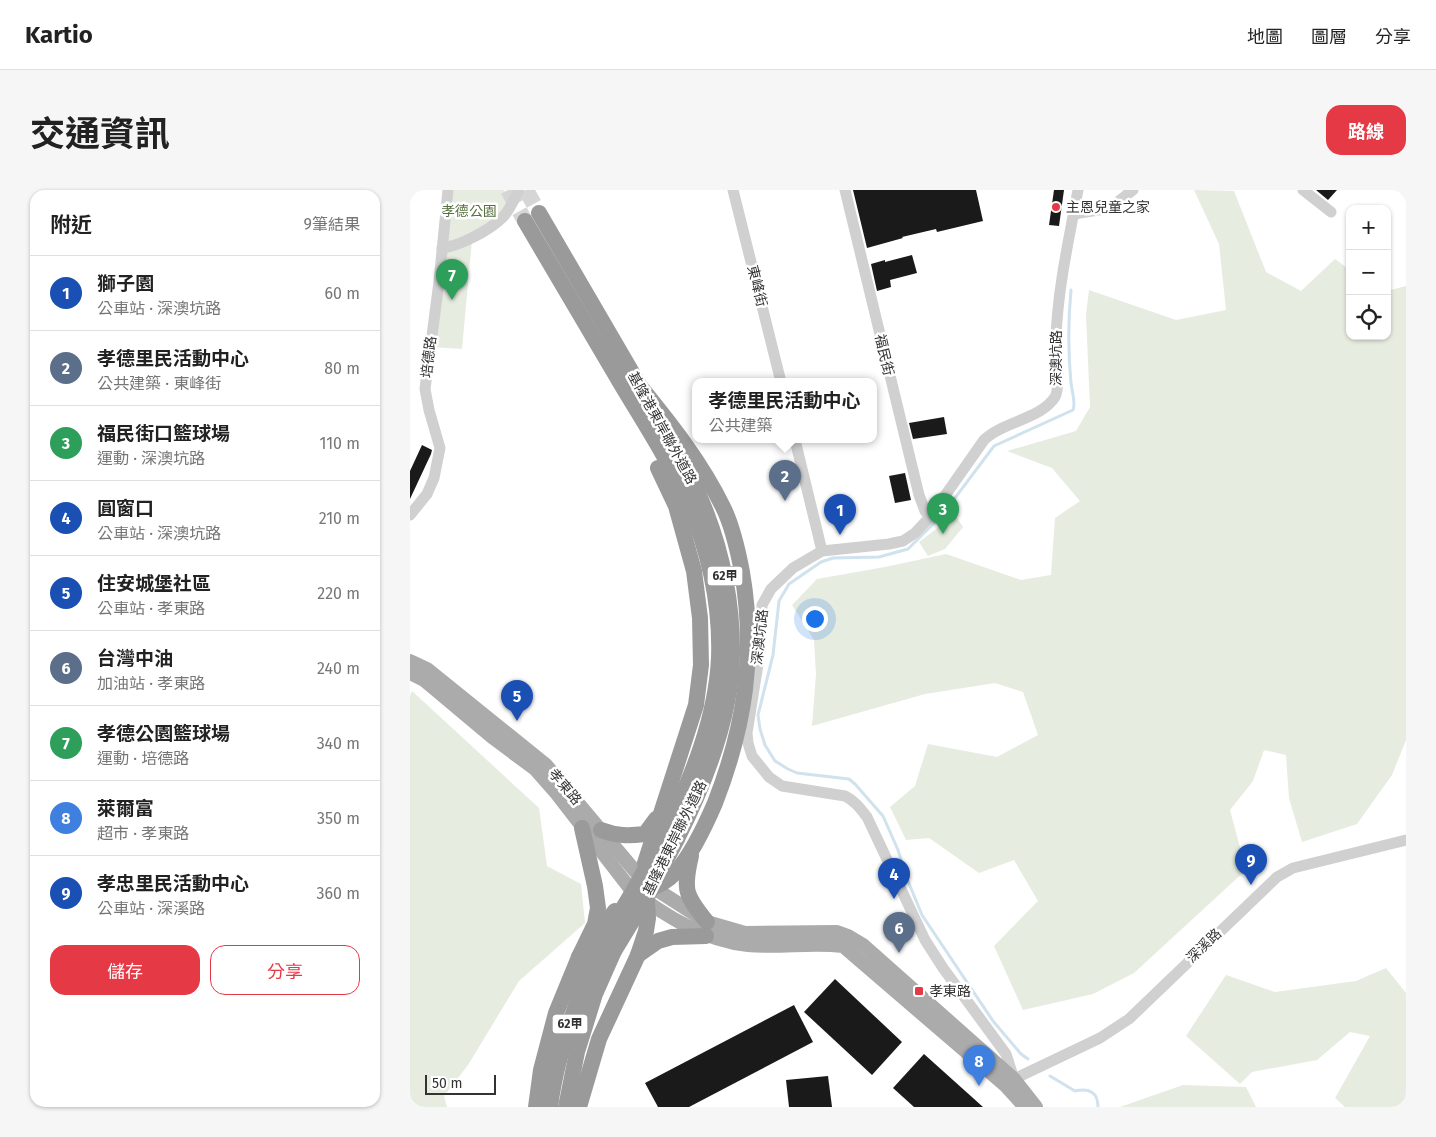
<!DOCTYPE html>
<html lang="zh-TW">
<meta charset="utf-8">
<style>
:root{--surface:#fff;--page:#f6f6f6;--text:#222;--muted:#767676;--line:#e0e0e0;--accent:#e63946}
body{margin:0;font-family:"Fira Sans","Noto Sans TC",sans-serif;background:var(--page);color:var(--text)}
.controls{position:absolute;right:15px;top:15px;display:grid;overflow:hidden;border-radius:10px;box-shadow:0 1px 4px #0004}
.controls button{width:45px;height:45px;display:grid;place-items:center;padding:0;border:0;border-bottom:1px solid var(--line);background:var(--surface);color:var(--text);font:25px sans-serif}
.scale{position:absolute;left:15px;bottom:12px;width:71px;box-sizing:border-box;padding-left:5px;border:2px solid #333;border-top:0;font-size:14px;line-height:18px;white-space:nowrap;color:#333;-webkit-text-stroke:4px #fff;paint-order:stroke}
.you{position:absolute;left:404px;top:428px;width:18px;height:18px;margin:-12px;border:4px solid #fff;border-radius:50%;background:#1a73e8;box-shadow:0 0 0 8px #1a73e833}
.badge{display:grid;place-items:center;width:32px;height:32px;border-radius:50%;background:var(--accent);color:#fff;font-size:16px;font-weight:700}
.pin{position:absolute;translate:-50% -41px;filter:drop-shadow(0 1px 2px #0008)}
.pin::after{content:'';position:absolute;top:26px;width:18px;height:15px;background:inherit;clip-path:polygon(0 0,100% 0,50% 100%)}
.popup{position:absolute;left:282px;top:188px;width:185px;height:65px;box-sizing:border-box;display:grid;place-content:center;border-radius:10px;background:var(--surface);filter:drop-shadow(0 1px 4px #0005);font-size:16px;white-space:nowrap;color:var(--muted)}
.popup b{font-size:19px;color:var(--text)}
.popup::after{content:'';position:absolute;left:50%;top:100%;margin-left:-10px;border:10px solid transparent;border-top-color:var(--surface)}
.list{margin:0;padding:0;list-style:none}
h2{display:flex;justify-content:space-between;align-items:center;height:65px;margin:0;padding:0 20px;font-size:21px}
h2 small{font-size:16px;font-weight:400;color:var(--muted)}
.list li{display:grid;grid-template-columns:32px 1fr auto;gap:15px;align-items:center;box-sizing:border-box;height:75px;padding:0 20px;border-top:1px solid var(--line)}
.list b{display:block;font-size:19px;white-space:nowrap}
.list p{margin:0;font-size:16px;white-space:nowrap;color:var(--muted)}
.list em{font-size:16px;font-style:normal;color:var(--muted)}
.actions{display:flex;gap:10px;padding:15px 20px}
.actions a{flex:1;padding:11px 0;border:1px solid var(--accent);border-radius:15px;text-align:center;font-size:18px;color:var(--accent)}
.actions .main{background:var(--accent);color:#fff}
.icon{flex:none;width:28px;height:28px;fill:none;stroke:currentColor;stroke-width:2;stroke-linecap:round;stroke-linejoin:round}
.map{position:relative;flex:none;width:996px;height:917px;overflow:hidden;border-radius:15px}
header{display:flex;align-items:center;gap:30px;box-sizing:border-box;height:70px;padding:0 25px;background:var(--surface);border-bottom:1px solid var(--line)}
header strong{font-size:24px}
nav{display:flex;gap:28px;margin-inline-start:auto;font-size:18px}
.intro{display:flex;align-items:center;justify-content:space-between;box-sizing:border-box;height:120px;padding:0 30px}
h1{margin:0;font-size:35px}
.button{padding:12px 22px;border-radius:15px;background:var(--accent);color:#fff;font-size:18px;font-weight:700}
main{display:flex;gap:30px;padding:0 30px}
aside{flex:1;background:var(--surface);border-radius:15px;box-shadow:0 1px 4px #0004}
.map>svg:first-child{display:block}
.green{fill:#e6ecdf}
.lines{fill:none;stroke-linecap:round;stroke-linejoin:round}
.stream{stroke:#cfe2ee;stroke-width:3}
.building{fill:#1a1a1a}
.highway-tunnel{stroke:#d6d6d6;stroke-width:16;stroke-dasharray:16 8;stroke-linecap:butt}
.minor{stroke:#d0d0d0;stroke-width:11}
.major{stroke:#ababab;stroke-width:14}
.highway{stroke:#9a9a9a;stroke-width:16}
.highway-bridge{stroke:#9a9a9a;stroke-width:16}
.poi-dot{fill:#e63946;stroke:#fff;stroke-width:2}
.labels{text-anchor:middle;dominant-baseline:central;stroke-width:5;stroke-linejoin:round;paint-order:stroke}
.shield{fill:#fff;stroke:#707070;stroke-width:1}
.shield-label{font-size:12px;font-weight:bold;fill:#333}
.poi-label{font-size:14px;fill:#333;stroke:#fff;text-anchor:start}
.park-label{font-size:14px;fill:#56703f;stroke:#fff}
.street-label{font-size:14px;fill:#333;stroke:#fff}
</style>
<header>
<strong>Kartio</strong>
<nav><a>地圖</a><a>圖層</a><a>分享</a></nav>
</header>
<div class="intro"><h1>交通資訊</h1><a class="button">路線</a></div>
<main>
<aside>
<h2>附近<small>9筆結果</small></h2>
<ul class="list">
<li><span class="badge" style="background:#1a4fb4">1</span><div><b>獅子園</b><p>公車站 · 深澳坑路</p></div><em>60 m</em></li>
<li><span class="badge" style="background:#5c6f8a">2</span><div><b>孝德里民活動中心</b><p>公共建築 · 東峰街</p></div><em>80 m</em></li>
<li><span class="badge" style="background:#2e9e5b">3</span><div><b>福民街口籃球場</b><p>運動 · 深澳坑路</p></div><em>110 m</em></li>
<li><span class="badge" style="background:#1a4fb4">4</span><div><b>圓窗口</b><p>公車站 · 深澳坑路</p></div><em>210 m</em></li>
<li><span class="badge" style="background:#1a4fb4">5</span><div><b>住安城堡社區</b><p>公車站 · 孝東路</p></div><em>220 m</em></li>
<li><span class="badge" style="background:#5c6f8a">6</span><div><b>台灣中油</b><p>加油站 · 孝東路</p></div><em>240 m</em></li>
<li><span class="badge" style="background:#2e9e5b">7</span><div><b>孝德公園籃球場</b><p>運動 · 培德路</p></div><em>340 m</em></li>
<li><span class="badge" style="background:#3f7fe0">8</span><div><b>萊爾富</b><p>超市 · 孝東路</p></div><em>350 m</em></li>
<li><span class="badge" style="background:#1a4fb4">9</span><div><b>孝忠里民活動中心</b><p>公車站 · 深溪路</p></div><em>360 m</em></li>
</ul>
<div class="actions"><a class="main">儲存</a><a>分享</a></div>
</aside>
<div class="map">
<svg width="996" height="917" viewBox="0 0 996 917">
<rect width="100%" height="100%" fill="#fff"/>
<g class="green">
<polygon points="40,0 94,0 99,9 91,25 79,35 35,54"/>
<polygon points="784,0 824,1 856,82 891,101 925,69 940,80 940,146 977,146 977,101 996,96 996,550 982,585 947,634 892,652 879,608 876,565 854,560 843,591 820,620 836,680 724,783 683,804 613,820 584,756 628,711 604,670 569,683 519,648 496,650 480,617 505,596 518,554 587,567 628,545 613,502 585,493 515,504 402,536 406,484 404,450 382,415 407,389 475,377 536,364 611,390 641,385 645,328 670,311 642,278 597,261 666,241 680,217 676,125 679,100 766,130 816,120 809,54"/>
<polygon points="62,50 52,159 22,157 35,63"/>
<polygon points="545,325 553,337 535,359 518,366 509,352"/>
<polygon points="2,501 129,618 137,676 171,694 175,733 109,791 58,875 34,906 37,917 0,917 0,506"/>
<polygon points="976,778 996,803 996,917 935,917 925,908 960,846 940,842 907,870 842,882 830,894 776,846 816,785 865,802 946,791"/>
<polygon points="773,895 836,897 846,917 710,917"/>
</g>
<g class="lines">
<g class="stream">
<path d="M618,869L611,864L583,831L512,725L498,691L488,660L473,626L445,594L439,589L387,583L378,579L365,571L355,555L350,539L348,525L363,465L369,411L379,394L411,372L423,368L469,367L498,359L533,324L584,256L663,220C666,211 662,203 661,193C658,162 658,131 661,100"/>
<path d="M640,886L665,901C679,898 688,902 688,917"/>
</g>
</g>
<g class="building">
<polygon points="443,0 566,0 573,31 527,42 526,39 492,47 493,48 457,58"/>
<polygon points="644,0 654,0 649,36 639,35"/>
<polygon points="906,0 927,0 918,10"/>
<polygon points="502,65 507,83 480,90 481,97 467,101 461,74 475,70 475,72"/>
<polygon points="534,227 537,244 503,249 499,233"/>
<polygon points="12,255 22,260 21,264 0,309 0,281"/>
<polygon points="495,283 501,310 485,313 479,286"/>
<polygon points="425,789 492,852 462,885 394,822"/>
<polygon points="384,815 403,852 279,917 248,917 235,893"/>
<polygon points="514,864 563,908 573,917 504,917 483,898"/>
<polygon points="418,886 422,917 379,917 376,890"/>
</g>
<g class="lines">
<g class="highway-tunnel">
<polyline points="98,0 115,31"/>
<polyline points="116,0 129,23"/>
</g>
<g class="minor">
<polyline points="323,0 371,192"/>
<polyline points="435,0 509,305 515,321 520,327"/>
<polyline points="893,0 921,22"/>
<polyline points="664,24 700,18 723,0"/>
<path d="M32,58C50,56 80,40 93,27C100,20 104,9 109,0"/>
<polyline points="385,250 412,361"/>
<polyline points="0,325 17,304 24,288 30,258 19,220 15,199 29,92 38,0"/>
<path d="M604,889L596,864L533,778L515,750L457,627C450,618 445,611 435,606L372,596L359,587L342,566L338,553L337,543L350,462L352,415L361,399L383,378L412,361L479,354L493,351L505,343L520,327L574,250C592,232 631,229 645,207C651,197 646,160 646,147C648,97 659,49 668,0"/>
<polyline points="600,893 604,889 690,848 719,829 867,687 883,678 996,650"/>
</g>
<g class="major">
<polyline points="0,471 17,479 136,575 230,687 244,698 297,732 335,743 427,742 438,746 453,755 604,889 626,917"/>
<path d="M0,483L14,490L82,547L125,579L147,604L222,701C257,727 294,750 338,755C370,758 402,752 433,756L596,896L615,917"/>
</g>
<g class="highway">
<polyline points="129,23 234,203"/>
<path d="M115,31C147,85 179,140 211,194C233,231 257,267 275,306C298,355 311,414 309,468C306,528 282,587 256,641"/>
<path d="M260,248C299,314 323,387 322,464C322,526 294,595 267,649"/>
<path d="M191,640C207,646 218,646 235,644L246,629"/>
<path d="M281,666C273,700 275,705 297,732"/>
<polyline points="235,673 286,515 291,475 290,428 284,381 266,316 248,278"/>
<polyline points="228,765 248,751 262,747 296,746"/>
<polyline points="169,767 205,721"/>
<polyline points="126,917 131,880 146,823 169,767 185,734 188,718 185,696 172,638"/>
<path d="M140,917C147,861 168,806 191,755"/>
<polyline points="156,917 167,862 185,804 204,761"/>
<path d="M169,917L189,849L228,765L236,741L238,728L237,712L233,701C245,698 258,691 266,682C281,665 296,634 305,613C335,536 346,464 332,382C328,361 323,337 313,317C291,272 260,233 229,195"/>
</g>
<g class="highway-bridge">
<polyline points="191,755 225,698 256,641"/>
<polyline points="204,761 238,705 267,649"/>
</g>
</g>
<g class="poi-dot">
<circle cx="646" cy="17" r="5"/>
<rect x="504" y="796" width="10" height="10" rx="2.5"/>
</g>
<g class="labels">
<g class="shield">
<rect x="297.5" y="376.5" width="35" height="19" rx="4"/>
<rect x="142.5" y="824.5" width="35" height="19" rx="4"/>
</g>
<g class="shield-label">
<text x="315" y="386">62甲</text>
<text x="160" y="834">62甲</text>
</g>
<g class="poi-label">
<text x="656" y="17">主恩兒童之家</text>
<text x="519" y="801">孝東路</text>
</g>
<g class="park-label">
<text x="59" y="21">孝德公園</text>
</g>
<g class="street-label">
<text transform="translate(347 96) rotate(76)">東峰街</text>
<text transform="translate(474 165) rotate(77)">福民街</text>
<text transform="translate(19 167) rotate(-83)">培德路</text>
<text transform="translate(646 168) rotate(-90)">深澳坑路</text>
<text transform="translate(252 238) rotate(61)">基隆港東岸聯外道路</text>
<text transform="translate(350 447) rotate(-84)">深澳坑路</text>
<text transform="translate(155 597) rotate(50)">孝東路</text>
<text transform="translate(265 648) rotate(-64)">基隆港東岸聯外道路</text>
<text transform="translate(794 756) rotate(-44)">深溪路</text>
</g>
</g>
</svg>
<div class="controls">
<button>+</button>
<button>−</button>
<button><svg class="icon" aria-label="locate" viewBox="0 0 24 24"><circle cx="12" cy="12" r="6"/><path d="M12 2v4M12 18v4M2 12h4M18 12h4"/></svg></button>
</div>
<div class="scale">50 m</div>
<div class="you"></div>
<div class="pin badge" style="left:430px;top:345px;background:#1a4fb4">1</div>
<div class="pin badge" style="left:375px;top:311px;background:#5c6f8a">2</div>
<div class="popup"><b>孝德里民活動中心</b>公共建築</div>
<div class="pin badge" style="left:533px;top:344px;background:#2e9e5b">3</div>
<div class="pin badge" style="left:484px;top:709px;background:#1a4fb4">4</div>
<div class="pin badge" style="left:107px;top:531px;background:#1a4fb4">5</div>
<div class="pin badge" style="left:489px;top:763px;background:#5c6f8a">6</div>
<div class="pin badge" style="left:42px;top:110px;background:#2e9e5b">7</div>
<div class="pin badge" style="left:569px;top:896px;background:#3f7fe0">8</div>
<div class="pin badge" style="left:841px;top:695px;background:#1a4fb4">9</div>
</div>
</main>
